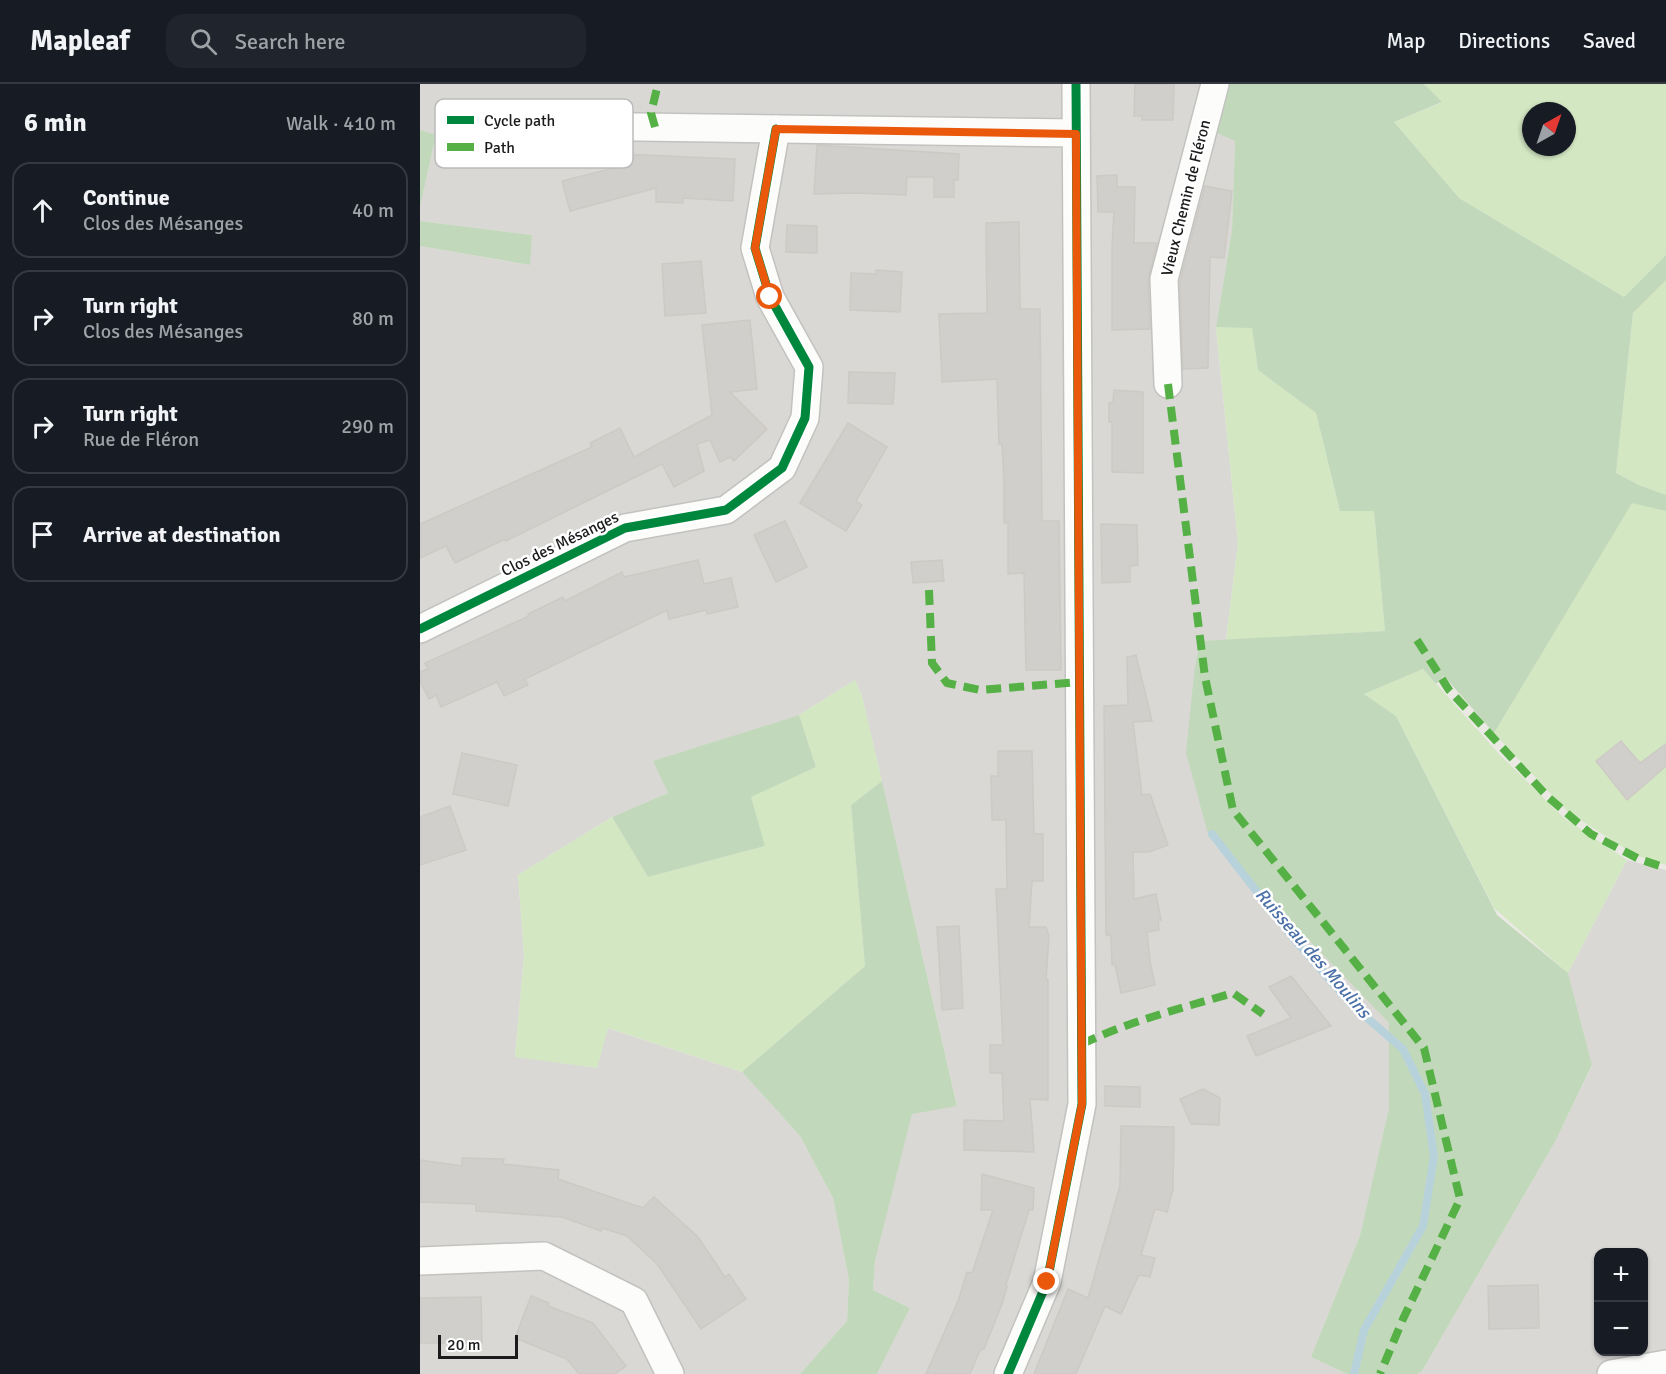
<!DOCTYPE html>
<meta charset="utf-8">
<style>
:root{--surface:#171b24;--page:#20242c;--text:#f1f3f6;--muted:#9ea1a6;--line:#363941}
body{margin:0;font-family:Signika,sans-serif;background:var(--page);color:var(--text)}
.controls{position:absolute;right:18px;bottom:18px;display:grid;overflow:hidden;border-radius:12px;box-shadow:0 2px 4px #0004}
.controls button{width:54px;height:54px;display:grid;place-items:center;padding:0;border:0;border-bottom:2px solid var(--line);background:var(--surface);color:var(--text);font:30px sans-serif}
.compass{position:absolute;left:1102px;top:18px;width:54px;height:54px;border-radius:50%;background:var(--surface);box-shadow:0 2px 4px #0004;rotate:40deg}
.scale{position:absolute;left:18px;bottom:15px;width:80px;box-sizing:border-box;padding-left:6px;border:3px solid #1b1b1b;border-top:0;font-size:16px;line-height:21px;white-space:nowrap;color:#1b1b1b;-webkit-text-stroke:4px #fff;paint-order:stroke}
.stop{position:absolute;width:18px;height:18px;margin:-14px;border:4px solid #ea580c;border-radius:50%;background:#fff}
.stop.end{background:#ea580c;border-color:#fff;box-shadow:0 2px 6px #0008}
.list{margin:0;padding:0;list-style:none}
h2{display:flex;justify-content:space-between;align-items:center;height:78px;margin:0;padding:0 24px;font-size:26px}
h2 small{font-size:20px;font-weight:400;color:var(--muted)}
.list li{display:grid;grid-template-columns:39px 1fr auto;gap:18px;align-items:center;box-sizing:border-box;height:96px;margin:0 12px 12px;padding:0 12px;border:2px solid var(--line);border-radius:18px}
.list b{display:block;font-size:22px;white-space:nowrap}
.list p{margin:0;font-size:20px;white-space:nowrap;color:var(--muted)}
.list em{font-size:20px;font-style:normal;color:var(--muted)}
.icon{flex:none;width:33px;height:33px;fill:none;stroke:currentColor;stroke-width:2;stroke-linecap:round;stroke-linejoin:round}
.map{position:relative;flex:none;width:1246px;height:1290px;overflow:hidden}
header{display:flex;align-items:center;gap:36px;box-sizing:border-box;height:84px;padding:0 30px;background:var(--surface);border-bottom:2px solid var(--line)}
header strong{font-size:28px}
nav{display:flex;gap:33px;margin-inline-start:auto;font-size:21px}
.search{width:420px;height:54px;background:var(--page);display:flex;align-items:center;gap:15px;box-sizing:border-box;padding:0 21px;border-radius:18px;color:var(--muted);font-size:22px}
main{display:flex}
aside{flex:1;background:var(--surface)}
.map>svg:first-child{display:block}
.residential{fill:#d9d8d5;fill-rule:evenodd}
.grass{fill:#d3e7c3;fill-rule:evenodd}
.forest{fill:#c2d8ba}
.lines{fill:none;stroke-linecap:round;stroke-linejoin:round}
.stream{stroke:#b8d2dc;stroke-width:8}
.building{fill:#d1cfcb;stroke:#cdcac5;stroke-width:1.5}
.minor-casing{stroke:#c2c2c0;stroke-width:30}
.minor{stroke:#fcfcfb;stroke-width:27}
.quiet{stroke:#55b145;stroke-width:8;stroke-dasharray:15 8;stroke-linecap:butt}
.cycleway-casing{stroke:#fff;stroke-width:13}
.cycleway{stroke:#00873e;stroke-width:9}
.route{stroke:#ea580c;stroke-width:8}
.labels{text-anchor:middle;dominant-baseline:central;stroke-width:5;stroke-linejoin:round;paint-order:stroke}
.street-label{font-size:16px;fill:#1b1b1b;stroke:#fff}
.water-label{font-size:18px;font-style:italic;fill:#4c71a7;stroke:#fff}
.key{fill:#fff;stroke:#bbb;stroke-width:1.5}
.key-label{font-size:16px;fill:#1b1b1b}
</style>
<header>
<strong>Mapleaf</strong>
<div class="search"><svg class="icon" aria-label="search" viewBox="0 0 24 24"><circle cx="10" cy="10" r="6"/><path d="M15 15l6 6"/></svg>Search here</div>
<nav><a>Map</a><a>Directions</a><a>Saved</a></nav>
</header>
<main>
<aside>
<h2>6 min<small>Walk · 410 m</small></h2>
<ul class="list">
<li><svg class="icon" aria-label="ahead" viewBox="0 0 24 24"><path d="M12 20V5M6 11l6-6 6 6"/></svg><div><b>Continue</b><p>Clos des Mésanges</p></div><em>40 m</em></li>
<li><svg class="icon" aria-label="right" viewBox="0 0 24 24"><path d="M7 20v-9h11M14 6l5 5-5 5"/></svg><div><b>Turn right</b><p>Clos des Mésanges</p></div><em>80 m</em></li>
<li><svg class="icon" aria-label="right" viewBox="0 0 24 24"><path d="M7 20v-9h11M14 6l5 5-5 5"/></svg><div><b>Turn right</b><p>Rue de Fléron</p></div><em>290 m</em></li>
<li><svg class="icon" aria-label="arrive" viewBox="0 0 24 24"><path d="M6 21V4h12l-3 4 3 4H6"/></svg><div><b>Arrive at destination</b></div></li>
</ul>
</aside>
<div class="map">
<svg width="1246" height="1290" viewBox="0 0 1246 1290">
<rect width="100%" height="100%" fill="#eae9e4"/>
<g class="residential">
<polygon points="0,0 803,0 815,57 812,146 796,244 818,459 806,556 780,557 775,581 789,753 969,939 969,1024 940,1153 891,1273 927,1290 457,1290 490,1224 453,1206 455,1177 492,1029 537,1021 442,612 435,596 379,631 234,677 248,709 192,733 98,791 104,871 95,972 177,984 187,944 322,988 380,1052 413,1114 429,1196 427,1237 380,1290 0,1290 0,162 109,181 112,151 0,137 0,123 16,52 0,46"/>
<path d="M1207,776L1246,786V1290H997L1002,1287L1136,1056L1172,982L1148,889ZM1178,1168H1224V1268H1178Z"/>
</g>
<g class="grass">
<path d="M1004,0H1246V171L1204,213L1039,114L974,38L1021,19ZM1111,27H1147V63H1111Z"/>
<polygon points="1246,196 1246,411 1219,401 1196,389 1213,229"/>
<polygon points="796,243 832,243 838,286 896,329 920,427 954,427 965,547 806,556 818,459"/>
<polygon points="1212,418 1246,427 1246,781 1215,771 1148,728 1074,649"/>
<polygon points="1003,585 1079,670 1144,734 1207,776 1148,889 1074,824 976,632 944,610"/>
<polygon points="435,596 442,612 462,697 431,721 445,882 322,988 188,944 177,984 95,973 104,871 98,791 192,733 228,793 345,762 330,713 396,683 379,631"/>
</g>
<g class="forest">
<polygon points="803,0 1004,0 1022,18 974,38 1039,114 1204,213 1246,171 1246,196 1213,229 1196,389 1219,401 1246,411 1246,427 1212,419 1074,649 1024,592 1016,600 1003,585 944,610 976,632 1077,831 1148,889 1172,981 1136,1056 1002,1287 997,1290 927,1290 891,1273 940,1152 969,1024 969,939 789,753 766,669 775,581 780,557 965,547 954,427 920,427 896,329 838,286 832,244 796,243 812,146 815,57 789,45"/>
<polygon points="0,46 16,51 0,123"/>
<polygon points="0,137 112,151 110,181 0,162"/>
<polygon points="379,631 396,683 331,713 345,762 228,793 192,733 248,709 233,677"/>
<polygon points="462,697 537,1022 492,1030 455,1177 453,1206 490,1224 457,1290 380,1290 427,1237 429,1196 413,1114 380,1052 322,988 445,882 431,721"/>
</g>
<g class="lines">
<polyline class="stream" points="792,750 869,849 932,921 983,965 1005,1010 1014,1072 1003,1142 944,1246 934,1290"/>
</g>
<g class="building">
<polygon points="715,0 754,0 753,36 722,36 722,32 714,32"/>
<polygon points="397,61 539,70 538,96 534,96 534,113 514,113 514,93 487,93 486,111 436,109 394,110"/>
<polygon points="199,70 315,75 313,117 263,114 263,119 236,118 236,104 150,127 142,97 198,83"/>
<polygon points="697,91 697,103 715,103 714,159 737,159 728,195 730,245 692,246 692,162 694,128 678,128 677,92"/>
<polygon points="785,102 812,107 804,174 790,173 788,284 763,285 760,197"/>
<polygon points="599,138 600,225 620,225 622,437 639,437 641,586 606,586 604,489 588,490 588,439 584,439 584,399 582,360 579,360 577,295 522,298 519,230 567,229 566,139"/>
<polygon points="367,141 397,142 397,169 366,168"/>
<polygon points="281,177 286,229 245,232 242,180"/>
<polygon points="456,186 482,188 480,228 430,226 431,189 456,190"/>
<polygon points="330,236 337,305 310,308 347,345 314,377 310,373 300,378 290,356 277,360 284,387 254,403 242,380 86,457 85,455 35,479 26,462 0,474 0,440 172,363 170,359 200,344 214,373 292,331 282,241"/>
<polygon points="429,288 475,289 473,320 428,319"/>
<polygon points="694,306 723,308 723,389 692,388 692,338 689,338 689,319 693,318"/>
<polygon points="428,339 467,363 436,417 442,421 426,447 380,419"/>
<polygon points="365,437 387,483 356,498 334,451"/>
<polygon points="681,440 717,441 718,481 710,482 710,498 682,499"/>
<polygon points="278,476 284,500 311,494 318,523 287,530 286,526 249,535 247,526 105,595 108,601 84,612 77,598 21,623 16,611 9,615 0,597 0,588 8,585 5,579 109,532 108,530 143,513 145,517 202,488 204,493"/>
<polygon points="522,476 524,497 493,499 491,478"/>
<polygon points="716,571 732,637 713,638 722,711 730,710 748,761 729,768 713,768 714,815 736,810 741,836 738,836 739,846 727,848 730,878 735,901 701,909 695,880 692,881 691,852 686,851 684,622 708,621 707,573"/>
<polygon points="1201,657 1220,679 1246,660 1246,682 1207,716 1176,677"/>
<polygon points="578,667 612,667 614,750 623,750 623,797 612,797 609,843 626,843 629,852 626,895 628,895 628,1016 610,1015 614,1068 544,1066 544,1036 584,1037 582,989 570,989 570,961 583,961 576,805 587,805 586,736 572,736 571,692 578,692"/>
<polygon points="42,669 97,681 88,722 33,710"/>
<polygon points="30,722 46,766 0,781 0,733"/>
<polygon points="539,842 543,924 522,926 517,843"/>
<polygon points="871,892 911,942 836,972 827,952 871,934 849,903"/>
<polygon points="685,1002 720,1003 720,1023 685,1022"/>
<polygon points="783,1005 800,1014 799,1041 771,1040 760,1015"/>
<polygon points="701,1042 754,1043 753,1105 747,1128 735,1125 721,1171 735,1174 730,1193 719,1191 701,1230 685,1222 656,1290 614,1290 648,1205 668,1214 700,1102"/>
<polygon points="42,1074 84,1075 83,1080 139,1086 138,1095 223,1124 234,1113 278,1153 305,1193 309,1190 326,1215 281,1245 237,1180 207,1152 182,1144 181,1147 142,1133 56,1127 56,1120 0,1118 0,1076 42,1082"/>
<polygon points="562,1090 614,1104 613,1126 609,1126 586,1201 587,1203 582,1220 564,1265 560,1266 550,1290 506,1290 538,1217 547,1188 552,1189 573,1126 561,1126"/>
<polygon points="1118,1201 1119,1244 1069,1245 1068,1202"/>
<polygon points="111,1212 129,1219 128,1222 173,1239 206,1282 195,1290 159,1290 147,1275 95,1254"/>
<polygon points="61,1213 62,1259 0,1259 0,1214"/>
</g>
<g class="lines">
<defs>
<g id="minor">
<polyline points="147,42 656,49"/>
<polyline points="748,300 744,195 795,0"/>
<polyline points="0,545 205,444 306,426 362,384 385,334 389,283 350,213 335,164 356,45"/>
<polyline points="0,1177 124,1172 214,1217 250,1290"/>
<polyline points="588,1290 627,1198 662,1020 656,0"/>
<polyline points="1191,1290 1246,1280"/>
</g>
</defs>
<use href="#minor" class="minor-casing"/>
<use href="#minor" class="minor"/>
<g class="quiet">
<polyline points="235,43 231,29 238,0"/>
<polyline points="748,300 785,593 813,726 1004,964 1040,1115 983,1235 960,1290"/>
<polyline points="509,506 512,579 527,599 560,606 659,598"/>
<polyline points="997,556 1029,606 1128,713 1171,750 1219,775 1246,784"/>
<path d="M662,960C710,937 762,924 813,909L843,930"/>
</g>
<defs>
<g id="cycleway">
<polyline points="0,545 205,444 306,426 362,384 385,334 389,283 350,213 335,164 356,45"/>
<polyline points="588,1290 627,1198 662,1020 656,0"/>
</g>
</defs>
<use href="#cycleway" class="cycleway-casing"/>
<use href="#cycleway" class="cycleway"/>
</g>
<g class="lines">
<polyline class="route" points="350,213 335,164 356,45 656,50 662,1020 627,1198"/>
</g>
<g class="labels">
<g class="street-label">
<text transform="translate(766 114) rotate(-76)">Vieux Chemin de Fléron</text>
<text transform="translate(140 460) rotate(-26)">Clos des Mésanges</text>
</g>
<g class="water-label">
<text transform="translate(893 869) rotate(49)">Ruisseau des Moulins</text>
</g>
</g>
<rect x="15" y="15" width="198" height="69" rx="9" class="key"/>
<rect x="27" y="32" width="27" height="8" fill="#00873e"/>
<rect x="27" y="59" width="27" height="8" fill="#55b145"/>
<g class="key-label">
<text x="64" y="42">Cycle path</text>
<text x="64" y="69">Path</text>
</g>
</svg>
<div class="controls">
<button>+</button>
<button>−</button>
</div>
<svg class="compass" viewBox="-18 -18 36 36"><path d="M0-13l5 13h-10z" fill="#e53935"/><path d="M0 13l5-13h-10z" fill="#9ea1a6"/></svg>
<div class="scale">20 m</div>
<div class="stop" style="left:350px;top:213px"></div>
<div class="stop end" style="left:627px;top:1198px"></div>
</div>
</main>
